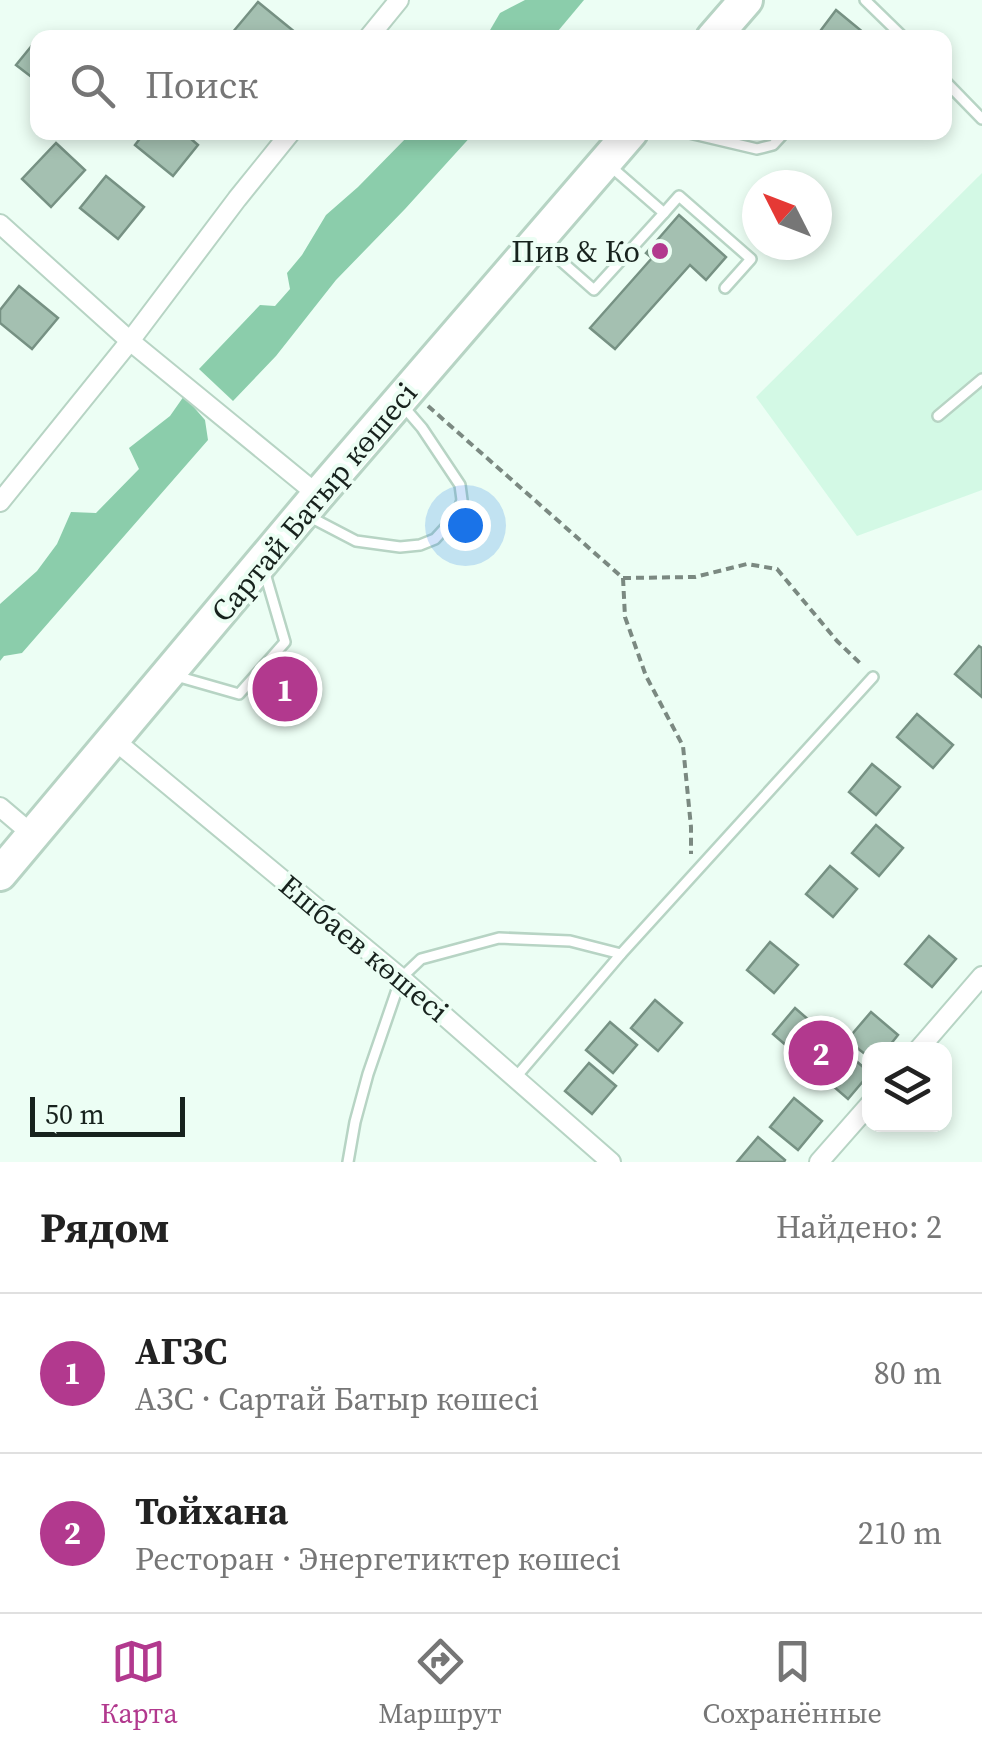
<!DOCTYPE html>
<html lang="ru">
<meta charset="utf-8">
<style>
:root{--surface:#fff;--page:#f6f6f6;--text:#222;--muted:#767676;--line:#e0e0e0;--accent:#b2398e}
body{margin:0;font-family:"Source Serif 4",serif;background:var(--page);color:var(--text)}
.controls{position:absolute;right:30px;bottom:30px;display:grid;overflow:hidden;border-radius:20px;box-shadow:0 5px 15px #0003}
.controls button{width:90px;height:90px;display:grid;place-items:center;padding:0;border:0;border-bottom:2px solid var(--line);background:var(--surface);color:var(--text);font:50px sans-serif}
.compass{position:absolute;left:742px;top:170px;width:90px;height:90px;border-radius:50%;background:var(--surface);box-shadow:0 5px 15px #0003;rotate:312deg}
.scale{position:absolute;left:30px;bottom:25px;width:155px;box-sizing:border-box;padding-left:10px;border:5px solid #17221d;border-top:0;font-size:28px;line-height:35px;white-space:nowrap;color:#17221d;-webkit-text-stroke:8px #ecfef4;paint-order:stroke}
.you{position:absolute;left:465px;top:525px;width:35px;height:35px;margin:-25px;border:8px solid #fff;border-radius:50%;background:#1a73e8;box-shadow:0 0 0 15px #1a73e833}
.badge{display:grid;place-items:center;width:65px;height:65px;border-radius:50%;background:var(--accent);color:#fff;font-size:32px;font-weight:700}
.pin{position:absolute;translate:-50% -50%;border:5px solid #fff;box-shadow:0 2px 10px #0006}
.list{margin:0;padding:0;list-style:none}
h2{display:flex;justify-content:space-between;align-items:center;height:130px;margin:0;padding:0 40px;font-size:42px}
h2 small{font-size:32px;font-weight:400;color:var(--muted)}
.list li{display:grid;grid-template-columns:65px 1fr auto;gap:30px;align-items:center;box-sizing:border-box;height:160px;padding:0 40px;border-top:2px solid var(--line)}
.list b{display:block;font-size:38px;white-space:nowrap}
.list p{margin:0;font-size:32px;white-space:nowrap;color:var(--muted)}
.list em{font-size:32px;font-style:normal;color:var(--muted)}
.icon{flex:none;width:55px;height:55px;fill:none;stroke:currentColor;stroke-width:2;stroke-linecap:round;stroke-linejoin:round}
.map{position:relative;flex:none;width:982px;height:1162px;overflow:hidden}
.search{position:absolute;background:var(--surface);box-shadow:0 5px 15px #0003;left:30px;right:30px;top:30px;height:110px;display:flex;align-items:center;gap:25px;box-sizing:border-box;padding:0 35px;border-radius:20px;color:var(--muted);font-size:38px}
.sheet{height:450px;background:var(--surface)}
nav{display:flex;justify-content:space-around;align-items:center;box-sizing:border-box;height:140px;border-top:2px solid var(--line);background:var(--surface);font-size:28px;color:var(--muted)}
nav a{display:grid;justify-items:center;gap:5px}
nav .on{color:var(--accent)}
.map>svg:first-child{display:block}
.built{fill:#d3f9e5}
.forest{fill:#8bcdab}
.building{fill:#a4c0b1;stroke:#769183;stroke-width:2.5}
.lines{fill:none;stroke-linecap:round;stroke-linejoin:round}
.lane-casing{stroke:#b7d4c4;stroke-width:14}
.street-casing{stroke:#b7d4c4;stroke-width:22}
.highway-casing{stroke:#b7d4c4;stroke-width:38}
.path{stroke:#7b8981;stroke-width:4;stroke-dasharray:8 5;stroke-linecap:butt}
.lane{stroke:#fff;stroke-width:9}
.street{stroke:#fff;stroke-width:18}
.highway{stroke:#fff;stroke-width:32}
.poi-dot{fill:#b2398e;stroke:#ecfef4;stroke-width:4}
.labels{text-anchor:middle;dominant-baseline:central;stroke-width:8;stroke-linejoin:round;paint-order:stroke}
.poi-label{font-size:30px;fill:#17221d;stroke:#ecfef4;text-anchor:end}
.street-label{font-size:30px;fill:#17221d;stroke:#ecfef4}
</style>
<div class="map">
<svg width="982" height="1162" viewBox="0 0 982 1162">
<rect width="100%" height="100%" fill="#ecfef4"/>
<polygon class="built" points="982,173 982,490 857,536 756,397"/>
<g class="forest">
<polygon points="525,0 584,0 553,37 486,37 500,13"/>
<polygon points="411,133 474,133 405,209 336,280 276,356 233,401 199,369 260,305 275,306 290,289 287,273 302,255 326,215 358,187"/>
<polygon points="184,396 205,420 208,440 22,653 4,656 0,661 0,604 37,571 57,544 71,512 96,513 139,469 129,448 170,416"/>
</g>
<g class="building">
<polygon points="258,2 296,33 292,38 238,38 232,33"/>
<polygon points="836,10 870,38 815,38"/>
<polygon points="38,38 38,82 16,65"/>
<polygon points="145,132 183,132 198,145 173,176 135,145"/>
<polygon points="56,143 85,170 51,207 22,179"/>
<polygon points="106,176 144,207 118,239 80,208"/>
<polygon points="679,215 726,257 706,280 690,265 615,349 590,328 652,258 646,253"/>
<polygon points="19,286 58,318 32,349 0,323 0,310"/>
<polygon points="979,646 982,648 982,697 955,674"/>
<polygon points="288,668 307,686 284,710 265,692"/>
<polygon points="917,714 953,745 933,768 897,737"/>
<polygon points="872,764 900,787 876,815 849,792"/>
<polygon points="876,825 903,848 879,876 852,853"/>
<polygon points="830,866 857,889 833,917 806,894"/>
<polygon points="929,936 956,959 932,987 905,964"/>
<polygon points="770,942 798,965 774,993 747,970"/>
<polygon points="655,1000 682,1023 658,1051 631,1028"/>
<polygon points="795,1008 870,1073 848,1099 773,1034"/>
<polygon points="871,1012 898,1035 886,1050 870,1050 870,1058 847,1040"/>
<polygon points="610,1022 637,1045 613,1073 586,1050"/>
<polygon points="589,1063 616,1086 592,1114 565,1091"/>
<polygon points="794,1098 822,1121 798,1150 770,1127"/>
<polygon points="758,1137 785,1160 784,1162 737,1162"/>
</g>
<g class="lines">
<defs>
<g id="lane">
<polyline points="865,0 904,38"/>
<polyline points="944,80 982,119"/>
<polyline points="685,132 757,149 773,145 785,132"/>
<polyline points="664,213 679,196 751,259 725,288"/>
<polyline points="544,246 594,290 664,213 609,165"/>
<polyline points="938,416 982,379"/>
<polyline points="310,517 356,541 400,547 420,545 435,539 457,515 462,500 460,485 422,428 403,406"/>
<polyline points="176,676 239,694 285,642 264,570"/>
<polyline points="516,1077 621,954 873,677"/>
<polyline points="348,1162 355,1122 368,1074 401,978 421,959 499,938 570,941 621,954"/>
</g>
<g id="street">
<polyline points="368,38 399,0"/>
<polyline points="0,224 130,341 318,495"/>
<polyline points="0,502 130,341 237,199 291,132"/>
<polyline points="113,739 401,978 611,1162"/>
<polyline points="0,807 33,835"/>
<polyline points="918,1050 982,976"/>
<polyline points="819,1162 870,1104"/>
</g>
<g id="highway">
<polyline points="713,38 746,0"/>
<polyline points="0,874 318,495 631,132"/>
</g>
</defs>
<use href="#lane" class="lane-casing"/>
<use href="#street" class="street-casing"/>
<use href="#highway" class="highway-casing"/>
<g class="path">
<polyline points="428,406 623,578 695,577 747,564 777,569 837,641 863,666"/>
<polyline points="623,578 625,617 646,676 683,746 691,827 691,854"/>
</g>
<use href="#lane" class="lane"/>
<use href="#street" class="street"/>
<use href="#highway" class="highway"/>
</g>
<circle class="poi-dot" cx="660" cy="251" r="10"/>
<g class="labels">
<g class="poi-label">
<text x="640" y="251">Пив &amp; Ко</text>
</g>
<g class="street-label">
<text transform="translate(314 502) rotate(-50)">Сартай Батыр көшесі</text>
<text transform="translate(364 948) rotate(40)">Ешбаев көшесі</text>
</g>
</g>
</svg>
<div class="controls">
<button><svg class="icon" aria-label="layers" viewBox="0 0 24 24"><path d="M12 4l9 5-9 5-9-5zM3 14l9 5 9-5"/></svg></button>
</div>
<svg class="compass" viewBox="-18 -18 36 36"><path d="M0-13l5 13h-10z" fill="#e53935"/><path d="M0 13l5-13h-10z" fill="#767676"/></svg>
<div class="scale">50 m</div>
<div class="you"></div>
<div class="pin badge" style="left:285px;top:689px">1</div>
<div class="pin badge" style="left:821px;top:1053px">2</div>
<div class="search"><svg class="icon" aria-label="search" viewBox="0 0 24 24"><circle cx="10" cy="10" r="6"/><path d="M15 15l6 6"/></svg>Поиск</div>
</div>
<section class="sheet">
<h2>Рядом<small>Найдено: 2</small></h2>
<ul class="list">
<li><span class="badge">1</span><div><b>АГЗС</b><p>АЗС · Сартай Батыр көшесі</p></div><em>80 m</em></li>
<li><span class="badge">2</span><div><b>Тойхана</b><p>Ресторан · Энергетиктер көшесі</p></div><em>210 m</em></li>
</ul>
</section>
<nav>
<a class="on"><svg class="icon" aria-label="map" viewBox="0 0 24 24"><path d="M3 6l6-2 6 2 6-2v14l-6 2-6-2-6 2zM9 4v14M15 6v14"/></svg>Карта</a>
<a><svg class="icon" aria-label="directions" viewBox="0 0 24 24"><path d="M12 3l9 9-9 9-9-9zM9 14v-3h6M13 9l2 2-2 2"/></svg>Маршрут</a>
<a><svg class="icon" aria-label="saved" viewBox="0 0 24 24"><path d="M7 4h10v16l-5-4-5 4z"/></svg>Сохранённые</a>
</nav>
